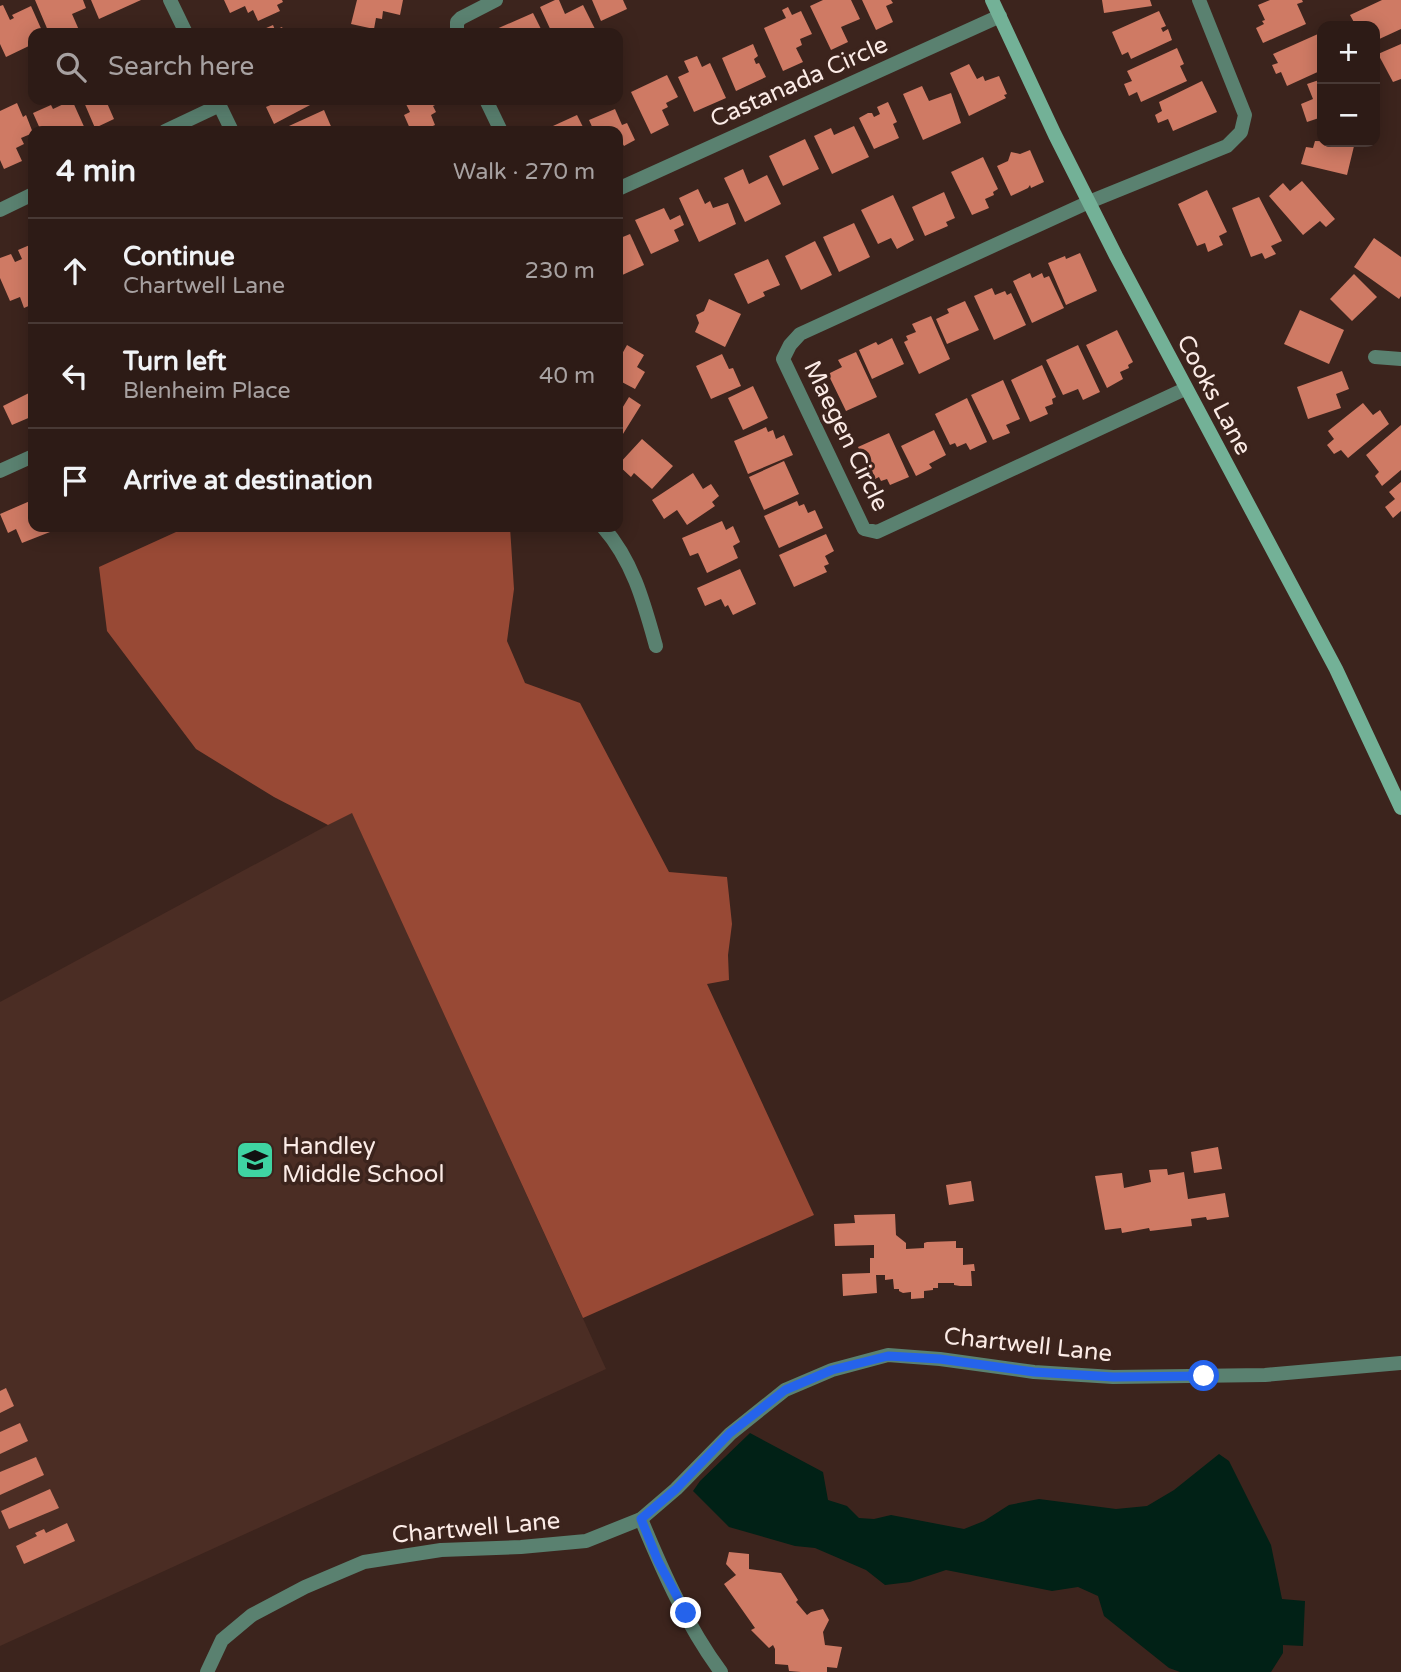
<!DOCTYPE html>
<meta charset="utf-8">
<style>
:root{--surface:#2d1b16;--page:#35241f;--text:#f1f3f6;--muted:#a7a1a1;--line:#483935}
body{margin:0;font-family:"Varela Round",sans-serif;background:var(--page);color:var(--text)}
.controls{position:absolute;right:21px;top:21px;display:grid;overflow:hidden;border-radius:14px;box-shadow:0 4px 18px #0003}
.controls button{width:63px;height:63px;display:grid;place-items:center;padding:0;border:0;border-bottom:2px solid var(--line);background:var(--surface);color:var(--text);font:35px sans-serif}
.stop{position:absolute;width:21px;height:21px;margin:-16px;border:5px solid #2563eb;border-radius:50%;background:#fff}
.stop.end{background:#2563eb;border-color:#fff;box-shadow:0 2px 7px #0008}
.list{margin:0;padding:0;list-style:none}
h2{display:flex;justify-content:space-between;align-items:center;height:91px;margin:0;padding:0 28px;font-size:30px}
h2 small{font-size:23px;font-weight:400;color:var(--muted)}
.list li{display:grid;grid-template-columns:46px 1fr auto;gap:21px;align-items:center;box-sizing:border-box;height:105px;padding:0 28px;border-top:2px solid var(--line)}
.list b{display:block;font-size:26px;white-space:nowrap}
.list p{margin:0;font-size:23px;white-space:nowrap;color:var(--muted)}
.list em{font-size:23px;font-style:normal;color:var(--muted)}
.icon{flex:none;width:38px;height:38px;fill:none;stroke:currentColor;stroke-width:2;stroke-linecap:round;stroke-linejoin:round}
.map{position:relative;flex:none;width:1401px;height:1672px;overflow:hidden}
.search{position:absolute;background:var(--surface);box-shadow:0 4px 18px #0003;left:28px;top:28px;width:595px;height:77px;display:flex;align-items:center;gap:18px;box-sizing:border-box;padding:0 24px;border-radius:14px;color:var(--muted);font-size:26px}
.panel{position:absolute;background:var(--surface);box-shadow:0 4px 18px #0003;left:28px;top:126px;width:595px;height:406px;border-radius:14px}
.map>svg:first-child{display:block}
.built{fill:#4b2d24}
.forest{fill:#984935}
.water{fill:#012116}
.building{fill:#cf7a64}
.lines{fill:none;stroke-linecap:round;stroke-linejoin:round}
.street{stroke:#5a8170;stroke-width:14}
.secondary{stroke:#73b197;stroke-width:14}
.route{stroke:#2563eb;stroke-width:9}
.labels{text-anchor:middle;dominant-baseline:central;stroke-width:7;stroke-linejoin:round;paint-order:stroke}
.street-label{font-size:24px;fill:#fbebe6;stroke:#3c241d}
.poi-label{font-size:24px;fill:#fbebe6;stroke:#3c241d;text-anchor:start}
</style>
<div class="map">
<svg width="1401" height="1672" viewBox="0 0 1401 1672">
<rect width="100%" height="100%" fill="#3c241d"/>
<polygon class="built" points="352,812 606,1369 0,1646 0,1002"/>
<polygon class="forest" points="187,527 510,527 514,589 507,641 525,683 580,703 669,872 727,877 732,924 728,955 729,980 707,984 814,1215 583,1318 352,813 328,825 274,797 196,749 107,631 99,567"/>
<polygon class="water" points="750,1433 823,1472 828,1500 847,1506 859,1518 874,1519 891,1515 964,1529 984,1521 1009,1505 1039,1499 1116,1509 1147,1506 1174,1490 1219,1454 1229,1461 1271,1545 1282,1599 1305,1601 1303,1646 1283,1645 1283,1653 1271,1672 1180,1672 1169,1668 1104,1616 1098,1596 1078,1587 1052,1591 946,1570 910,1582 885,1585 866,1570 815,1548 795,1546 729,1527 693,1491 700,1481"/>
<g class="building">
<polygon points="35,0 83,0 86,8 72,14 79,30 71,33 49,33"/>
<polygon points="91,0 141,0 99,19"/>
<polygon points="224,0 282,0 283,2 277,5 280,11 258,21 253,10 248,13 245,6 230,13"/>
<polygon points="357,0 403,0 400,15 383,11 382,19 376,18 374,29 351,24"/>
<polygon points="555,0 559,0 565,14 583,5 597,33 552,33 540,7"/>
<polygon points="592,0 623,0 627,9 601,21"/>
<polygon points="823,0 851,0 860,19 841,27 848,42 831,50 810,6"/>
<polygon points="862,0 891,0 893,3 886,6 893,22 876,30"/>
<polygon points="1102,0 1150,0 1152,6 1104,13"/>
<polygon points="1270,0 1302,0 1303,2 1297,4 1306,24 1263,43 1256,28 1264,24 1262,21 1265,20 1258,5"/>
<polygon points="1382,0 1401,0 1401,29 1375,41 1375,26 1356,26 1350,15"/>
<polygon points="3,5 10,20 14,18 12,15 31,6 43,33 33,33 33,44 6,57 0,44 0,6"/>
<polygon points="788,7 792,15 801,11 812,34 800,39 802,45 796,48 803,62 783,71 764,28 786,18 782,10"/>
<polygon points="1159,11 1166,26 1161,28 1163,32 1168,29 1172,40 1131,59 1128,52 1122,55 1112,32"/>
<polygon points="533,13 543,33 496,33 494,30"/>
<polygon points="273,25 275,30 282,27 285,33 255,33"/>
<polygon points="1318,34 1322,43 1322,70 1287,86 1281,72 1276,74 1272,65 1278,63 1273,54"/>
<polygon points="753,44 758,56 754,59 756,64 759,63 766,77 736,91 722,58"/>
<polygon points="1401,44 1401,79 1393,82 1378,54"/>
<polygon points="1177,48 1184,64 1180,66 1187,81 1141,102 1137,92 1129,96 1124,84 1132,81 1127,71"/>
<polygon points="697,56 702,67 710,63 726,98 694,112 678,77 689,72 684,61"/>
<polygon points="969,64 977,79 983,76 985,81 999,76 1007,94 1004,95 1006,98 969,116 950,73"/>
<polygon points="667,75 678,97 666,103 668,107 662,110 669,125 651,134 631,92"/>
<polygon points="1322,79 1322,117 1307,122 1301,104 1313,99 1307,84"/>
<polygon points="1202,81 1217,112 1173,131 1168,119 1158,123 1155,115 1162,111 1159,102"/>
<polygon points="922,86 929,101 951,93 961,123 923,140 903,94"/>
<polygon points="72,100 86,131 57,131 54,126 41,131 33,113 51,105 53,109"/>
<polygon points="83,100 115,100 107,103 114,119 95,128"/>
<polygon points="273,100 310,100 312,104 274,124 266,107 275,103"/>
<polygon points="404,100 446,100 433,106 436,112 431,115 435,125 422,131 411,131 404,115 410,112"/>
<polygon points="888,102 897,122 893,124 899,138 874,149 859,118 868,113 872,113 874,117 880,114 877,107"/>
<polygon points="17,103 23,117 26,115 33,133 21,138 24,144 16,148 22,161 4,169 0,160 0,111"/>
<polygon points="615,109 622,125 627,123 635,140 624,146 621,141 618,142 618,131 594,131 589,120"/>
<polygon points="324,110 333,131 278,131"/>
<polygon points="577,115 585,131 542,131"/>
<polygon points="854,126 869,157 832,174 814,136 831,128 834,135"/>
<polygon points="805,139 819,169 783,186 769,156"/>
<polygon points="1315,141 1355,142 1347,175 1301,164 1306,147 1313,148"/>
<polygon points="1030,150 1044,182 1031,188 1030,185 1028,188 1011,196 997,166 1008,161 1011,152 1020,154"/>
<polygon points="983,157 998,189 993,192 994,195 985,199 989,208 972,215 951,172"/>
<polygon points="743,169 749,184 767,175 781,204 745,222 724,178"/>
<polygon points="1302,181 1335,219 1326,227 1320,221 1303,235 1269,196 1283,183 1290,191"/>
<polygon points="698,189 705,204 710,201 713,208 728,203 736,224 699,242 679,198"/>
<polygon points="1207,190 1227,232 1219,236 1223,245 1208,252 1205,243 1197,246 1178,204"/>
<polygon points="944,192 955,218 946,222 948,226 925,236 912,207"/>
<polygon points="893,195 914,240 897,249 891,238 878,244 861,210"/>
<polygon points="1259,197 1282,241 1271,246 1276,254 1265,259 1262,253 1251,257 1232,208"/>
<polygon points="664,208 670,220 680,215 684,225 674,230 679,241 651,254 635,220"/>
<polygon points="854,223 870,257 839,272 823,237"/>
<polygon points="630,234 644,265 618,277 618,239"/>
<polygon points="1374,238 1401,257 1401,296 1399,299 1354,267"/>
<polygon points="815,241 832,275 801,290 785,256"/>
<polygon points="32,244 33,304 24,308 20,297 10,301 0,278 0,258 11,254 15,262 22,259 18,250"/>
<polygon points="1080,253 1097,291 1066,305 1048,263 1065,256 1066,259"/>
<polygon points="768,259 780,285 763,292 765,296 748,304 734,274"/>
<polygon points="1030,273 1032,278 1042,273 1044,278 1049,276 1064,308 1032,323 1013,281"/>
<polygon points="1354,274 1377,297 1352,321 1330,299"/>
<polygon points="992,288 995,295 1005,291 1007,295 1011,293 1026,325 994,340 974,296"/>
<polygon points="709,299 741,314 725,347 695,332 699,323 696,315 704,311"/>
<polygon points="965,301 979,330 947,344 936,319 949,313 947,309"/>
<polygon points="1300,310 1344,330 1329,364 1284,344"/>
<polygon points="931,316 950,359 919,374 904,342 908,340 906,336 916,332 912,324"/>
<polygon points="1117,330 1133,362 1128,365 1129,368 1120,372 1123,379 1107,388 1086,345"/>
<polygon points="892,338 904,364 872,379 859,350 876,342 878,345"/>
<polygon points="627,345 644,355 637,367 645,372 635,389 618,380 618,361"/>
<polygon points="1078,345 1100,392 1083,400 1078,389 1063,395 1046,360"/>
<polygon points="856,352 877,397 846,411 828,374 842,367 838,360"/>
<polygon points="722,354 729,369 733,368 741,386 711,399 696,366"/>
<polygon points="1042,365 1056,397 1052,399 1053,404 1045,407 1048,414 1030,422 1011,380"/>
<polygon points="1342,371 1349,389 1336,394 1341,408 1308,419 1297,387"/>
<polygon points="1003,380 1020,419 1006,425 1010,433 993,440 971,395"/>
<polygon points="753,386 768,418 743,430 728,398"/>
<polygon points="33,391 33,416 12,425 3,406"/>
<polygon points="629,397 641,405 618,442 618,408 621,410"/>
<polygon points="967,398 987,442 970,450 966,443 957,447 955,443 950,445 935,414"/>
<polygon points="1363,403 1373,415 1380,410 1389,424 1348,458 1341,450 1334,454 1327,445 1334,439 1328,431"/>
<polygon points="1401,425 1401,470 1382,486 1375,476 1379,472 1366,455"/>
<polygon points="766,427 768,432 773,430 776,439 784,435 793,455 748,474 734,441"/>
<polygon points="934,430 946,455 929,464 932,468 916,476 901,446"/>
<polygon points="889,433 909,477 890,485 887,479 881,481 879,477 873,480 858,447"/>
<polygon points="642,439 673,466 652,489 634,473 631,477 618,465"/>
<polygon points="784,461 799,494 764,510 749,477"/>
<polygon points="693,473 703,489 711,484 719,496 712,502 715,506 687,525 677,510 664,519 652,500"/>
<polygon points="1401,482 1401,511 1393,518 1385,507 1395,499 1389,492"/>
<polygon points="30,501 33,505 33,527 47,527 50,532 22,543 16,529 8,533 0,514"/>
<polygon points="797,501 799,506 804,504 808,513 815,510 823,528 779,548 764,516"/>
<polygon points="722,521 726,530 733,526 740,542 733,546 738,558 707,573 698,553 690,556 682,538"/>
<polygon points="826,534 834,551 825,556 829,564 824,566 827,572 794,587 779,555"/>
<polygon points="740,569 756,604 733,615 728,605 725,607 721,599 705,606 697,588"/>
<polygon points="1218,1147 1222,1169 1194,1173 1191,1152"/>
<polygon points="1167,1169 1168,1175 1184,1172 1188,1199 1225,1193 1229,1217 1207,1220 1206,1217 1191,1219 1192,1226 1150,1231 1149,1228 1122,1233 1121,1228 1105,1230 1095,1176 1122,1173 1124,1188 1151,1182 1149,1170"/>
<polygon points="971,1181 974,1201 949,1205 946,1185"/>
<polygon points="895,1214 896,1235 906,1243 906,1249 924,1248 924,1243 927,1242 956,1241 956,1248 963,1248 963,1265 974,1264 975,1271 971,1271 972,1286 960,1286 954,1285 954,1283 938,1283 938,1288 933,1288 933,1290 924,1291 924,1298 911,1299 911,1292 903,1293 899,1291 899,1289 894,1289 893,1279 885,1280 885,1275 876,1275 877,1293 843,1296 842,1274 870,1273 870,1258 874,1258 874,1245 835,1246 834,1224 855,1223 854,1215"/>
<polygon points="6,1388 14,1406 0,1413 0,1391"/>
<polygon points="20,1423 28,1441 0,1454 0,1432"/>
<polygon points="36,1457 44,1475 0,1495 0,1472"/>
<polygon points="50,1489 59,1508 9,1529 1,1511"/>
<polygon points="67,1523 75,1541 24,1564 16,1546 37,1536 35,1533 44,1529 46,1533"/>
<polygon points="729,1552 749,1554 749,1569 781,1573 798,1600 796,1602 807,1615 811,1612 823,1609 829,1620 823,1632 825,1645 842,1647 837,1668 827,1667 827,1672 801,1672 789,1671 788,1665 775,1664 775,1649 773,1645 769,1648 751,1630 755,1628 724,1584 736,1575 726,1564"/>
</g>
<g class="lines">
<g class="street">
<polyline points="170,0 186,33"/>
<polyline points="457,33 457,22 461,18 496,0"/>
<polyline points="217,100 232,131"/>
<polyline points="486,100 501,131"/>
<polyline points="165,131 220,105"/>
<polyline points="618,189 1000,16"/>
<polyline points="0,210 33,194"/>
<polyline points="1375,357 1401,359"/>
<polyline points="1185,389 877,532 864,529 783,359 790,345 800,334 1089,202 1227,146 1241,132 1245,115 1199,0"/>
<polyline points="0,471 33,456"/>
<path d="M603,527C633,561 644,603 656,646"/>
<path d="M641,1519C663,1572 687,1626 721,1672"/>
<polyline points="207,1672 222,1640 252,1615 305,1587 364,1562 441,1550 521,1547 586,1541 641,1519 676,1489 730,1434 785,1390 832,1370 888,1355 940,1359 1034,1372 1113,1377 1265,1375 1401,1363"/>
</g>
<polyline class="secondary" points="992,0 1055,135 1116,256 1336,669 1401,808"/>
</g>
<g class="lines">
<polyline class="route" points="686,1613 658,1561 641,1519 676,1489 730,1433 785,1390 832,1370 888,1356 940,1359 1034,1372 1113,1377 1204,1376"/>
</g>
<defs>
<symbol id="school-square" viewBox="-11 -11 22 22"><rect x="-9" y="-9" width="18" height="18" rx="4" fill="#3fd4a2" stroke="#3c241d"/><path d="M0-5L7-2L0 1L-7-2ZM-4 1L0 2.5L4 1V4Q0 6-4 4Z" fill="#111"/></symbol>
</defs>
<g fill-rule="evenodd">
<use href="#school-square" x="233" y="1138" width="44" height="44"/>
</g>
<g class="labels">
<g class="street-label">
<text transform="translate(799 82) rotate(-24)">Castanada Circle</text>
<text transform="translate(1214 395) rotate(62)">Cooks Lane</text>
<text transform="translate(846 436) rotate(64)">Maegen Circle</text>
<text transform="translate(1028 1345) rotate(6)">Chartwell Lane</text>
<text transform="translate(476 1528) rotate(-5)">Chartwell Lane</text>
</g>
<g class="poi-label">
<text x="282" y="1146">Handley<tspan x="282" dy="28">Middle School</tspan></text>
</g>
</g>
</svg>
<div class="controls">
<button>+</button>
<button>−</button>
</div>
<div class="stop" style="left:1204px;top:1376px"></div>
<div class="stop end" style="left:686px;top:1613px"></div>
<div class="search"><svg class="icon" aria-label="search" viewBox="0 0 24 24"><circle cx="10" cy="10" r="6"/><path d="M15 15l6 6"/></svg>Search here</div>
<section class="panel">
<h2>4 min<small>Walk · 270 m</small></h2>
<ul class="list">
<li><svg class="icon" aria-label="ahead" viewBox="0 0 24 24"><path d="M12 20V5M6 11l6-6 6 6"/></svg><div><b>Continue</b><p>Chartwell Lane</p></div><em>230 m</em></li>
<li><svg class="icon" aria-label="left" viewBox="0 0 24 24"><path d="M17 20v-9H6M10 6l-5 5 5 5"/></svg><div><b>Turn left</b><p>Blenheim Place</p></div><em>40 m</em></li>
<li><svg class="icon" aria-label="arrive" viewBox="0 0 24 24"><path d="M6 21V4h12l-3 4 3 4H6"/></svg><div><b>Arrive at destination</b></div></li>
</ul>
</section>
</div>
